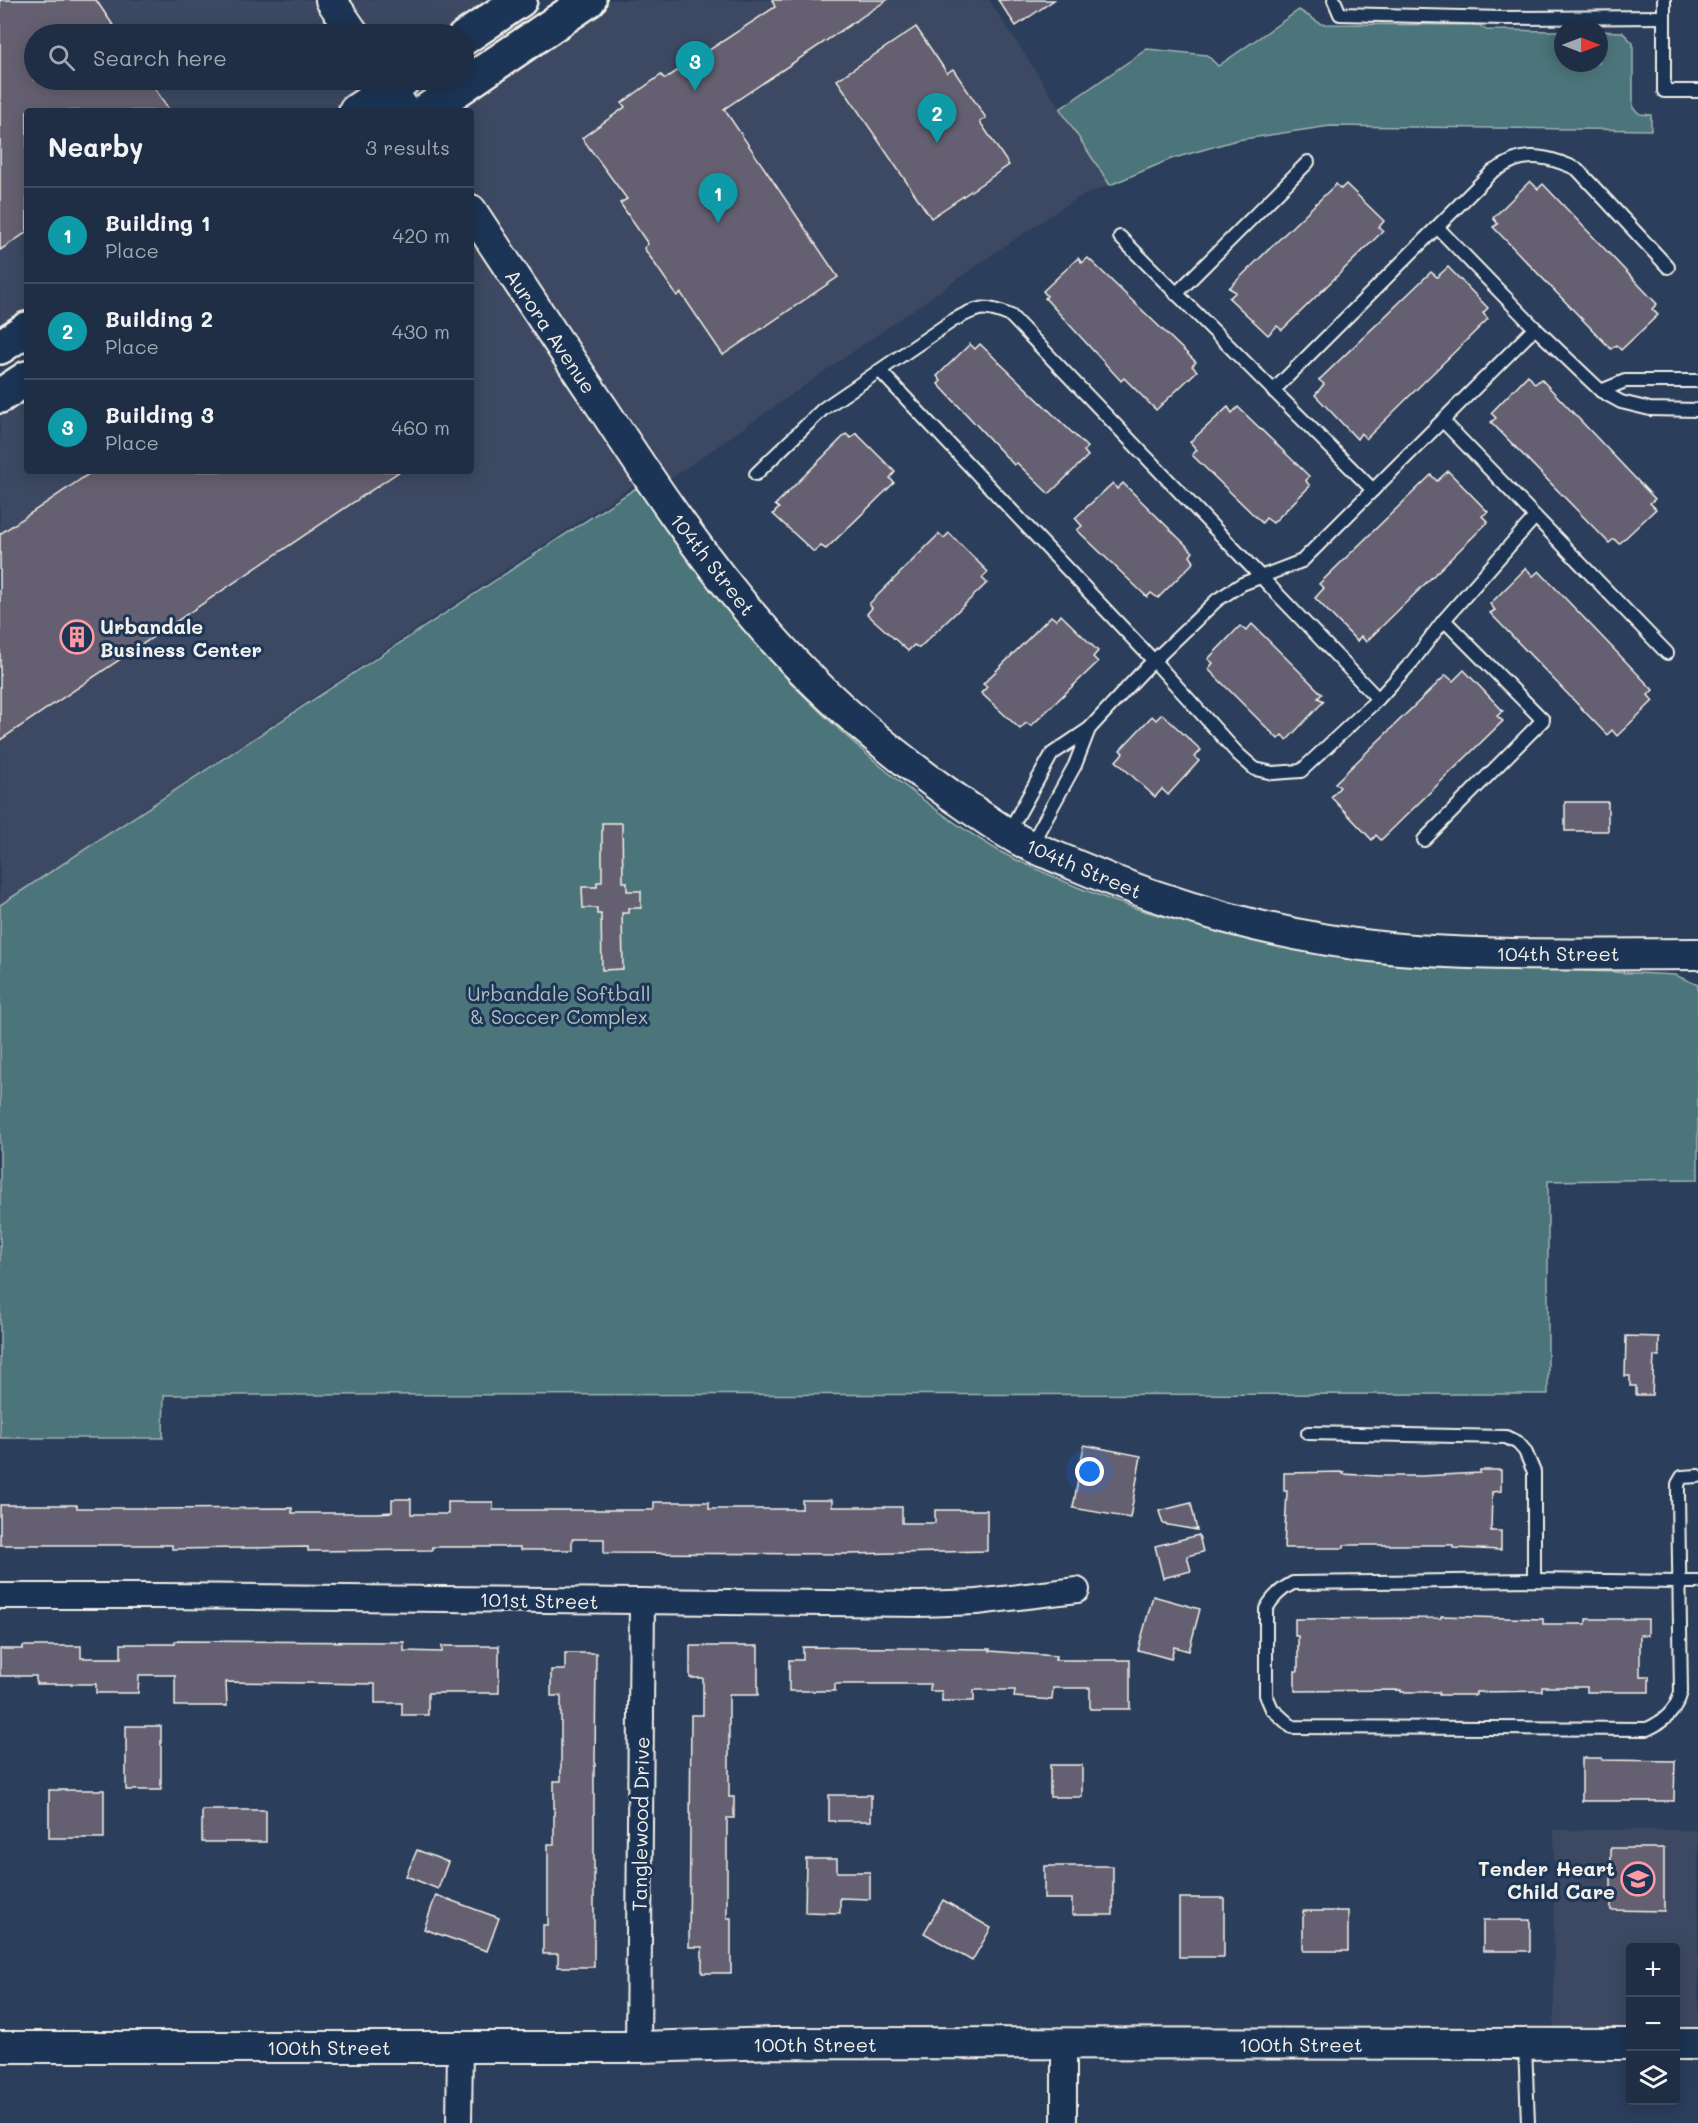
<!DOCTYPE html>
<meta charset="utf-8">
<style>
:root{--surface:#202e45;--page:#28364c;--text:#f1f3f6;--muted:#a2a8b3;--line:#3d4a5e;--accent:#8bbbb9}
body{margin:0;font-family:Mali,sans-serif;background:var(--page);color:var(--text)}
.controls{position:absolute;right:18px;bottom:18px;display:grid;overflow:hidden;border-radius:6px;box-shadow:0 3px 15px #0003}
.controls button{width:54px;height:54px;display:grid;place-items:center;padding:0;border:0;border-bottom:2px solid var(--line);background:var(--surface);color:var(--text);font:30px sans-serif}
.compass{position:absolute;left:1554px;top:18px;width:54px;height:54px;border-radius:50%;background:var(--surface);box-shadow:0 3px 15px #0003;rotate:90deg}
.you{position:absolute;left:1090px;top:1472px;width:21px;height:21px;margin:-15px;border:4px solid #fff;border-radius:50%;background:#1a73e8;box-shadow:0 0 0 9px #1a73e833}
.badge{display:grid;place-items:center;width:39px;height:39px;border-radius:50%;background:var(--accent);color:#fff;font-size:20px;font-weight:700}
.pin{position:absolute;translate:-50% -50px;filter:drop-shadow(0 2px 3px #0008)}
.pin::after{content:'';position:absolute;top:32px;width:21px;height:18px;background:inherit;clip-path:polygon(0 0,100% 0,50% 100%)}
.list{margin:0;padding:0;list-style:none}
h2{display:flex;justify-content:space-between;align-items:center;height:78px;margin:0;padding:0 24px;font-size:26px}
h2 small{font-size:20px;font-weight:400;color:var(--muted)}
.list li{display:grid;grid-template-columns:39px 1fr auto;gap:18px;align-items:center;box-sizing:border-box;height:96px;padding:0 24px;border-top:2px solid var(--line)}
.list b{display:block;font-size:22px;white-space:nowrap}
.list p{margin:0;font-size:20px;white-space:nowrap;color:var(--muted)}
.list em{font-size:20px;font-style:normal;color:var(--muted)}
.icon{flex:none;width:33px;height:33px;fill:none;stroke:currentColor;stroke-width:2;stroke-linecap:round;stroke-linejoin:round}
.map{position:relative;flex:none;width:1698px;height:2123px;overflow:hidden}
.search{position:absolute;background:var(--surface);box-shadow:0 3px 15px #0003;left:24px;top:24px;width:450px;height:66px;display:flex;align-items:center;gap:15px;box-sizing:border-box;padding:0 21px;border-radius:33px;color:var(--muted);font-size:22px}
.panel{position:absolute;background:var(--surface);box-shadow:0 3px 15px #0003;left:24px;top:108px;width:450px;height:366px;border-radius:6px}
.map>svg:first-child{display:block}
.built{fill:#3c4862}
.green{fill:#4c757a;stroke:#a0b3b1;stroke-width:1.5}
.building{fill:#656171;stroke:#f4f1e8;stroke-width:1.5}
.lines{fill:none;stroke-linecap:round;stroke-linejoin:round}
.service-casing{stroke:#f4f1e8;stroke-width:16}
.minor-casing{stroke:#f4f1e8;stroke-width:28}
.tertiary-casing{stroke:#f4f1e8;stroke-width:34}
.secondary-casing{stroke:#f4f1e8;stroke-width:38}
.service{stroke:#1d3557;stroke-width:12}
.minor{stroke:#1d3557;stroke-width:24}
.tertiary{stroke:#1d3557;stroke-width:30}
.secondary{stroke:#1d3557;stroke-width:33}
.labels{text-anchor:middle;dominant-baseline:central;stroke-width:6;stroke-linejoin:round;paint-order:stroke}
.street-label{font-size:20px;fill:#f4f1e8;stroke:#1d3557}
.poi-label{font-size:20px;font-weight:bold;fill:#f4f1e8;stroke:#1d3557;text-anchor:start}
.park-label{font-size:20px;fill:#b1bfbc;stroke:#1d3557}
</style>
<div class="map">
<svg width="1698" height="2123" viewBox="0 0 1698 2123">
<rect width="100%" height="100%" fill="#2b3e5c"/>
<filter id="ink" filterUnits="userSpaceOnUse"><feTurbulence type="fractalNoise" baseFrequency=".0167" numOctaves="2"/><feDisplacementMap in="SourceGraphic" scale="12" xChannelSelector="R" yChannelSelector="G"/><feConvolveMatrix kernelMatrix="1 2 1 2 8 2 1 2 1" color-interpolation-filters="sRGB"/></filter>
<g filter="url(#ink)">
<g class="built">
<polygon points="0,0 520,0 464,34 34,34 34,80 403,80 356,111 27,111 27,329 0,347"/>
<polygon points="589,0 989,0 1110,185 1077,198 1009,243 656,489 637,483 0,904 0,396 27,378 27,471 471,471 471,111 426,111"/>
<polygon points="1554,1830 1698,1830 1698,2044 1676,2044 1676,1948 1630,1948 1630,2044 1554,2044"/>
</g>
<g class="green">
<polygon points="1299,10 1321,24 1479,25 1486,30 1563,31 1563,63 1599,63 1599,31 1622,32 1633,43 1633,108 1640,114 1651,115 1651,130 1330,126 1237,140 1171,159 1110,185 1060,109 1147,49 1207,55 1218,66"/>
<path d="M636,488C690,555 738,629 799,691C860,752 925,807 999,851C1013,859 1028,865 1043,872C1088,893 1132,909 1180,921C1217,931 1254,942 1292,948C1419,968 1547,968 1675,975L1698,985V1179L1548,1181V1394L164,1395L163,1438H0V905Z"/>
</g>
<g class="building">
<polygon points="0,0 96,0 119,34 34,34 34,80 149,80 170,111 27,111 27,232 0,250"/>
<polygon points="772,0 887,0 724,109 838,277 723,355 681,293 677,296 644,248 648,244 620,203 627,199 582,138 625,107 622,103 661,75 665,79 775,7"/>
<polygon points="998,0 1054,0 1016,26"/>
<polygon points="916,27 947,73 953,69 986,118 980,122 1009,165 931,218 837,80"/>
<polygon points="1530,181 1538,189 1543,184 1657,304 1652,309 1658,315 1621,350 1616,345 1611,349 1493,227 1498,224 1493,218"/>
<polygon points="1336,184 1341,189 1346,184 1384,221 1379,227 1383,231 1282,330 1277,326 1268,335 1229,298 1236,292 1229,288"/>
<polygon points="1078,258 1082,263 1088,258 1196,362 1192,366 1197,371 1156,410 1124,378 1121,381 1045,298 1047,296 1043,291"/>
<polygon points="1448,267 1488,308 1483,313 1488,319 1366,439 1361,433 1357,439 1315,395 1324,384 1319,380 1431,272 1437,277"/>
<polygon points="970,344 975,349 980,344 1087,447 1084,451 1088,456 1049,494 1017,463 1014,465 938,384 941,381 937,376"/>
<polygon points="1528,375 1535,384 1541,379 1655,499 1650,503 1656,509 1619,544 1614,539 1609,543 1491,422 1496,418 1491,413"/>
<polygon points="1228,407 1232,413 1238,407 1309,476 1306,481 1310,486 1273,523 1266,518 1262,523 1192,455 1197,450 1190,442"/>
<polygon points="856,433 895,472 890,478 894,483 826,549 821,546 814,552 773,514 779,508 775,505 846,434 851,438"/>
<polygon points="93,471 400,471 0,740 0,534"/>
<polygon points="1448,471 1488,512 1482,516 1488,522 1366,642 1361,636 1357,641 1315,598 1324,588 1319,584 1431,475 1437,481"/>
<polygon points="1113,483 1117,489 1123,483 1193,552 1190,556 1194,562 1158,598 1151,593 1147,597 1077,530 1082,526 1075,518"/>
<polygon points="949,533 988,572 982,578 987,583 919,648 914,645 908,651 867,614 872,608 869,604 939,534 944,538"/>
<polygon points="1526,568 1533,576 1539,571 1653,690 1648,695 1653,701 1617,736 1612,730 1607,735 1490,613 1495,610 1490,604"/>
<polygon points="1061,615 1098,651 1093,657 1098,662 1031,726 1026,723 1020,729 981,693 987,687 983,684 1051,616 1056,620"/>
<polygon points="1252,624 1322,694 1318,698 1324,701 1287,740 1282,735 1278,739 1208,669 1213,663 1208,659 1240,626 1246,631"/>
<polygon points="1464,670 1503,711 1497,716 1503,721 1381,840 1376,835 1372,840 1331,797 1340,787 1335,783 1446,675 1453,681"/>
<polygon points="1162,714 1201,750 1195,757 1199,761 1168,795 1162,789 1155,797 1116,761 1123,753 1120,750 1152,716 1156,720"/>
<rect x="1565" y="802" width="43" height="29"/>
<polygon points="602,823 622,823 623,882 627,882 627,891 641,891 641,908 628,908 628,913 622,913 623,969 602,970 601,914 597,914 597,908 583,908 582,887 597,887 597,882 602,882"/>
<polygon points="1626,1336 1659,1337 1659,1356 1654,1356 1652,1395 1636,1395 1636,1386 1630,1386 1630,1376 1625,1376"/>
<polygon points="1084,1445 1141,1456 1130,1518 1073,1508"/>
<polygon points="1480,1470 1501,1470 1501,1491 1492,1492 1491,1531 1501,1531 1501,1550 1453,1548 1453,1545 1344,1545 1344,1548 1284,1548 1287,1491 1284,1491 1284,1473 1344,1472 1343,1474 1378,1476 1422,1476 1480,1473"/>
<polygon points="392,1499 411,1499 411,1514 448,1514 448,1502 493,1502 493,1510 654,1510 654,1502 709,1502 709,1509 802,1509 802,1500 832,1500 832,1507 902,1507 902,1523 935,1523 935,1510 987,1510 987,1551 849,1554 604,1553 604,1539 572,1539 572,1550 520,1550 520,1547 432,1547 432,1550 308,1551 308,1547 172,1549 172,1545 0,1545 0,1505 77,1505 77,1508 144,1508 144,1509 292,1508 292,1513 377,1513 392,1512"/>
<polygon points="1191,1503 1197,1530 1163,1524 1159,1511"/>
<polygon points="1199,1535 1203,1552 1187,1556 1191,1571 1163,1578 1155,1546"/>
<polygon points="1153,1596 1200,1609 1189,1651 1174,1647 1171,1659 1138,1650"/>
<polygon points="1441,1616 1543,1619 1543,1624 1586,1624 1586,1619 1648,1619 1648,1635 1640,1635 1640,1676 1649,1676 1649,1692 1587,1692 1587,1687 1542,1687 1542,1691 1476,1692 1476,1695 1439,1695 1439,1692 1401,1692 1401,1690 1295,1691 1295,1671 1298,1671 1298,1636 1295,1636 1295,1619 1441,1618"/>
<polygon points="175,1641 404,1642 404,1651 442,1652 442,1646 499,1646 499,1693 428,1693 428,1715 402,1715 402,1703 375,1703 375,1684 226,1682 227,1706 175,1706 175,1675 139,1675 138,1693 96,1693 96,1684 36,1684 36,1676 0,1676 0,1649 23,1649 23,1646 81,1646 81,1658 121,1658 121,1644 175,1644"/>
<polygon points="690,1646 758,1646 758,1695 729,1695 729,1797 734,1797 734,1818 727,1818 727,1918 731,1918 731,1973 702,1973 702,1947 689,1947 691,1715 703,1715 703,1678 690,1678"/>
<polygon points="803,1647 990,1649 990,1651 1056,1656 1055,1660 1130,1660 1130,1709 1090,1709 1090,1688 1053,1688 1052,1700 1014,1697 1015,1690 974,1690 974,1701 942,1701 942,1691 930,1691 930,1684 835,1684 835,1691 789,1691 789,1660 803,1660"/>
<polygon points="565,1653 596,1653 595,1766 594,1766 594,1967 558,1967 558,1954 543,1954 543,1925 548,1925 548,1844 554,1844 554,1781 561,1781 561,1696 551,1696 551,1670 565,1670"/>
<rect x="126" y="1726" width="35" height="64"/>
<polygon points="1582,1758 1602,1758 1602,1760 1675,1761 1674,1801 1582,1801"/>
<rect x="1050" y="1765" width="32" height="32"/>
<rect x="49" y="1790" width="55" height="48"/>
<rect x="829" y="1795" width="42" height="26"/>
<rect x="202" y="1810" width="64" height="32"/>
<polygon points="1611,1848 1664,1848 1664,1911 1611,1910"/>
<polygon points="417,1850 448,1862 438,1889 406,1876"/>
<polygon points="806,1859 837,1859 837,1872 870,1872 870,1899 840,1898 840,1913 805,1912"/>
<polygon points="1044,1866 1113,1866 1113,1915 1072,1915 1072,1899 1044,1899"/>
<polygon points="436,1895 499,1918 487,1951 424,1929"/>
<rect x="1179" y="1898" width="45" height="59"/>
<polygon points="943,1900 991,1928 972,1961 924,1933"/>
<rect x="1303" y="1911" width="45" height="40"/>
<rect x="1483" y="1920" width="47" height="31"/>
</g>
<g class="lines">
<defs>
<g id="service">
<polyline points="1334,0 1340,14 1503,18 1664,17"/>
<polyline points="1664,0 1664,91 1698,91"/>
<polyline points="1437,227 1535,328 1601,391 1621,402 1650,409 1698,410"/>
<polyline points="1120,237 1373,490"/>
<polyline points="1176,294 1308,162"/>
<polyline points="880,371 1154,661 1238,754 1255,769 1273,773 1301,771 1378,699 1412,662 1444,620 1535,517"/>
<path d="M1273,391L1493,171C1500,168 1507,163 1515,160C1535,152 1559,161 1577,169L1668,267"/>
<polyline points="1601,391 1625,381 1698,381"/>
<polyline points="1443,421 1667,653"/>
<path d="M756,474L823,409L952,321C978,307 983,304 1011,316L1378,699"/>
<polyline points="1008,833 1052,754 1089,729 1142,672 1217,600 1242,584 1302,561 1535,328"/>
<polyline points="1424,840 1543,720 1444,620"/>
<polyline points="1031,845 1075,765 1089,729"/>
<polyline points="1308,1433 1506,1437 1518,1443 1525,1451 1534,1472 1534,1580"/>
<path d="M1698,1476L1682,1477L1678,1484V1495L1681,1692C1676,1711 1665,1721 1647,1729L1292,1727L1272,1709L1266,1695V1609C1273,1596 1281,1589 1293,1583L1534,1580L1680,1582H1698"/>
<polyline points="1525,2045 1528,2123"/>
</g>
<g id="minor">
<polyline points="0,1596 161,1596 920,1604 977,1602 1077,1590"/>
<polyline points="638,2047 642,1601"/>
<polyline points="459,2123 460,2047"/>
<polyline points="1064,2123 1064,2044"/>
</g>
<g id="tertiary">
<polyline points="331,0 354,34"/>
<polyline points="385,80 405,111"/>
<path d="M471,210C515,277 559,344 604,410C653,485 704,561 764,629C818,691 880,745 948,793C971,809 994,826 1019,840C1037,850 1057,857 1075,865C1172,907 1284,938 1389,948C1491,957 1595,954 1698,954"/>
<polyline points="1676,2044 1698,2044"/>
<polyline points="0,2047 638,2047 776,2043 1630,2044"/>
</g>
<g id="secondary">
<polyline points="464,38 520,0"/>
<polyline points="356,111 403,80"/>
<polyline points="426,111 589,0"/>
<polyline points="0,347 27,329"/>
<polyline points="0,396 27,378"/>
</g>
</defs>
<use href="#service" class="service-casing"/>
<use href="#minor" class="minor-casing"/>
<use href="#tertiary" class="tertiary-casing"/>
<use href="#secondary" class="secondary-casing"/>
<use href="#service" class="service"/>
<use href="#minor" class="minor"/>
<use href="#tertiary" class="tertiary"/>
<use href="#secondary" class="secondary"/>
</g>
</g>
<defs>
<symbol id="building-ring" viewBox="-11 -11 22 22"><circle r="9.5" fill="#1d3557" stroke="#ff9aa2" stroke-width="1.5"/><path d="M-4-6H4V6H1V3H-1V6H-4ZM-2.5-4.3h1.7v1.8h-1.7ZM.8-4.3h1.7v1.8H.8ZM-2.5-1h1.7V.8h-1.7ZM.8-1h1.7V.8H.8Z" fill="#ff9aa2"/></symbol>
<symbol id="school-ring" viewBox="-11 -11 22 22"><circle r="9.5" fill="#1d3557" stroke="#ff9aa2" stroke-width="1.5"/><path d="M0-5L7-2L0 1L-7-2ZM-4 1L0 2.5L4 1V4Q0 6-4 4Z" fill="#ff9aa2"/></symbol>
</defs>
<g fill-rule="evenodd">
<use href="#building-ring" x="58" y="618" width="38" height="38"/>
<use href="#school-ring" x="1619" y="1860" width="38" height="38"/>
</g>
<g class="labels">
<g class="street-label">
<text transform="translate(551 331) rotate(56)">Aurora Avenue</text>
<text transform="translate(713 564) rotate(52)">104th Street</text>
<text transform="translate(1084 868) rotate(23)">104th Street</text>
<text x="1558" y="953">104th Street</text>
<text transform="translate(539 1600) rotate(1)">101st Street</text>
<text transform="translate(640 1824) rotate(-89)">Tanglewood Drive</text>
<text x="815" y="2044">100th Street</text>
<text x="1301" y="2044">100th Street</text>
<text x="329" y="2047">100th Street</text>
</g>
<g class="poi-label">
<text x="100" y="626">Urbandale<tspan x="100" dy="23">Business Center</tspan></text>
<text x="1615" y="1868" text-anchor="end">Tender Heart<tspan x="1615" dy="23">Child Care</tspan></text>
</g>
<g class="park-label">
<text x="559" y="993">Urbandale Softball<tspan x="559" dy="23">&amp; Soccer Complex</tspan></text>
</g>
</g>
</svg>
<div class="controls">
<button>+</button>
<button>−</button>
<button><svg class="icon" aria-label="layers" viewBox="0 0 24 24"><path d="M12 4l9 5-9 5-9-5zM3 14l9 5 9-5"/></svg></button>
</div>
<svg class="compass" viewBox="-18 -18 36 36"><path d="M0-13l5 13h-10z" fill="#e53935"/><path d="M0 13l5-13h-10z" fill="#a2a8b3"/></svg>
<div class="you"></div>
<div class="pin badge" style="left:718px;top:223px;background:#0f9aa8">1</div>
<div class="pin badge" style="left:937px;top:143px;background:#0f9aa8">2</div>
<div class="pin badge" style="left:695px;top:91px;background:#0f9aa8">3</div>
<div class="search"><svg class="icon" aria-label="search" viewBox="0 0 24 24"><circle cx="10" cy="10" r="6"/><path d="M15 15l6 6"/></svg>Search here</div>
<section class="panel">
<h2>Nearby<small>3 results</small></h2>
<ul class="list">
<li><span class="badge" style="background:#0f9aa8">1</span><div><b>Building 1</b><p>Place</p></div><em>420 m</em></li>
<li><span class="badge" style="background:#0f9aa8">2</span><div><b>Building 2</b><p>Place</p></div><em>430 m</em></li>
<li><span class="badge" style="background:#0f9aa8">3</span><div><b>Building 3</b><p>Place</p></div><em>460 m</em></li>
</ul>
</section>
</div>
